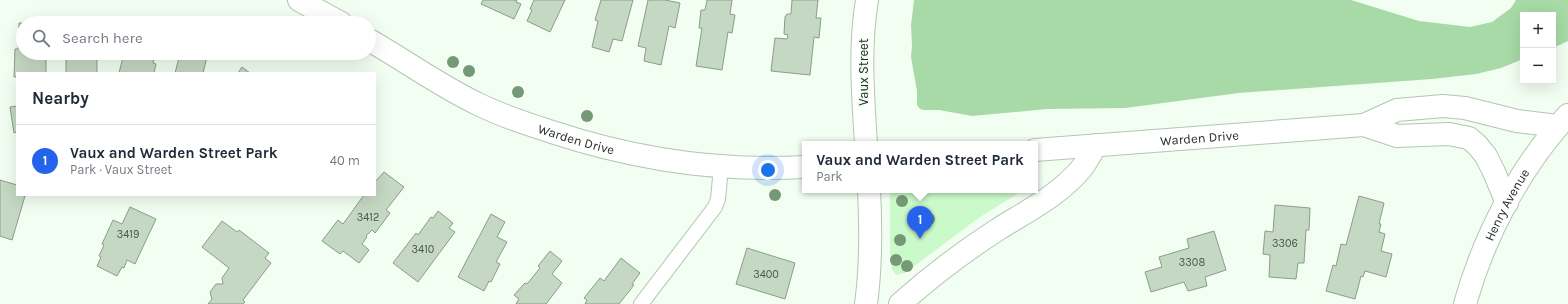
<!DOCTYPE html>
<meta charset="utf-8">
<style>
:root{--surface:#fff;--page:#f2f2f3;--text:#1f2937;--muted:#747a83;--line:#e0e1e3;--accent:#2563eb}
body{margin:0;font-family:Karla,sans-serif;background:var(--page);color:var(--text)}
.controls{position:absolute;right:12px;top:12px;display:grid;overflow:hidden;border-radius:0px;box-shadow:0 4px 16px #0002}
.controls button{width:36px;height:36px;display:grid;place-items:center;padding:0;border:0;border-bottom:1px solid var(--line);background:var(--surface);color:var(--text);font:20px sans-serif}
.you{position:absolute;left:768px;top:170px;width:14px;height:14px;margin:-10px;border:3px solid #fff;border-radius:50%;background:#1a73e8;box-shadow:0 0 0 6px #1a73e833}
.badge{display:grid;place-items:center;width:26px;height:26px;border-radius:50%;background:var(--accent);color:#fff;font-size:13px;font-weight:700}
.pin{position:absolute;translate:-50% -33px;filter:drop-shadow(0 1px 2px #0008)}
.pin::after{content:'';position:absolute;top:21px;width:14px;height:12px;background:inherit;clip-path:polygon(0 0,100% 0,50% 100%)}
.popup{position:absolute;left:802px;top:141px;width:236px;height:52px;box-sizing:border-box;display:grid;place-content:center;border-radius:0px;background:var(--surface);filter:drop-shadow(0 1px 3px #0005);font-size:13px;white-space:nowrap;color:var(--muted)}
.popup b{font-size:15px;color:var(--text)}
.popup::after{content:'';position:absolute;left:50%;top:100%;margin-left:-8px;border:8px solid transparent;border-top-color:var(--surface)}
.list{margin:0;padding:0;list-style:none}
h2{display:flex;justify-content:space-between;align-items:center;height:52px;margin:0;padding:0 16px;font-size:17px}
h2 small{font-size:13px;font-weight:400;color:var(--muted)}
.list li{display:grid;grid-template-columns:26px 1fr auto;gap:12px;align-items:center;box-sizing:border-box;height:72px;padding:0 16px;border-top:1px solid var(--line)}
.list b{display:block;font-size:15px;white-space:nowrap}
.list p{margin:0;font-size:13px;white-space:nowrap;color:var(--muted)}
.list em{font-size:13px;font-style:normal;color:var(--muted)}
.icon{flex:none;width:22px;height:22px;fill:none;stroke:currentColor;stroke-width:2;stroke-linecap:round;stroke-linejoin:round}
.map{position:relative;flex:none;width:1568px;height:304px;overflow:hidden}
.search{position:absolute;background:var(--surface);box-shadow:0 4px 16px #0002;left:16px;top:16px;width:360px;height:44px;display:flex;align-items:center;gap:10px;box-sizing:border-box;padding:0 14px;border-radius:22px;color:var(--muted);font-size:15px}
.panel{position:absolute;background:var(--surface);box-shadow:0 4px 16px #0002;left:16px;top:72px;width:360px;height:124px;border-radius:0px}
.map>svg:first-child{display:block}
.green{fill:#cafac9}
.forest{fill:#a7daa6}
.building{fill:#c4d8c3;stroke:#8a9d89}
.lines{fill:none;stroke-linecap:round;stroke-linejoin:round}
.service-casing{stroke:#b3c6b2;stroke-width:16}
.minor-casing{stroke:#b3c6b2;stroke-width:24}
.primary-casing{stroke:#b3c6b2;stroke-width:24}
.service{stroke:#fff;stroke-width:14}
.minor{stroke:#fff;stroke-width:22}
.primary{stroke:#fff;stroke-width:22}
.tree{fill:#759877}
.labels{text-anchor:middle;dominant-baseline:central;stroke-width:3;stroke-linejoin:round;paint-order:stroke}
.number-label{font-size:11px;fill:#4d574c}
.street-label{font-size:13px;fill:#252c25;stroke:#f2fef1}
</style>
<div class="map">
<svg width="1568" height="304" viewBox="0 0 1568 304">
<rect width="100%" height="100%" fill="#f2fef1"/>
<polygon class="green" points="891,190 1018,190 1017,194 980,217 905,273 896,275 892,269 890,261 890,195"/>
<polygon class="forest" points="914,0 1351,0 1419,21 1470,27 1492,22 1511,8 1516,0 1568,0 1568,41 1553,48 1553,15 1523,15 1523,59 1501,68 1476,74 1432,79 1239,93 1125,108 1047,109 972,116 939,110 924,110 920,109 917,105 917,91 911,57 912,46 911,25"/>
<g class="building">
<polygon points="483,0 517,0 516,2 521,4 514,19 481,4"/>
<polygon points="534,0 565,0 550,32 527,21 532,10 530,9"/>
<polygon points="601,0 633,0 622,41 613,39 609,52 592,47 598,21 595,20"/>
<polygon points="648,0 665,0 680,3 675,28 669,26 661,65 644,61 646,48 638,46"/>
<polygon points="707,0 732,0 730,14 735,15 732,33 728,32 722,70 696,66 702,28 699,28 701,10 705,10"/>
<polygon points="792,0 818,0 816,18 821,18 819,38 814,37 810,75 771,71 775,38 787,39 788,35 784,34 785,17 787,14 791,14"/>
<rect x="74" y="21" width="19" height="2"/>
<polygon points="19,23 23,23 23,53 46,53 46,73 17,73 17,77 14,77 15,49 18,49"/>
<polygon points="66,53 97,54 97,73 66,73"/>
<polygon points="128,53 156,53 153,63 156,64 154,73 119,73 123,57 126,58"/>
<polygon points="188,53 208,53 203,73 175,73 180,54 187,56"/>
<polygon points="242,67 250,73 238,73"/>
<polygon points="17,106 17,132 14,133 10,107"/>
<polygon points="384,172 404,187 386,210 390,213 375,233 372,230 366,236 367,237 362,244 369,250 359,263 343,251 340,254 322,241 338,220 343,224 364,195 375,195 375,182"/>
<polygon points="0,180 17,185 17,195 25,196 12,240 0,236"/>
<polygon points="1359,196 1384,203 1379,224 1381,224 1379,232 1385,234 1381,251 1392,254 1386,277 1365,271 1363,277 1361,276 1355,299 1326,291 1333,265 1336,266 1341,244 1346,245"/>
<polygon points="1275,205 1310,208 1309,230 1306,230 1304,263 1298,263 1296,279 1269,277 1270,255 1263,254 1265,231 1273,232"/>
<polygon points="130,207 156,219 135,264 127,260 124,268 122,267 117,276 97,266 101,257 99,256 104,245 102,244 113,220 122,224"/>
<polygon points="438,211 453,223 449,228 455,232 418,282 393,263 416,233 418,235 431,217 433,218"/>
<polygon points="491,214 505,222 497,237 507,242 496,262 500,264 491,282 489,281 484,291 458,277"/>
<polygon points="222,221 237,232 239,230 269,253 265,258 271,263 243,300 245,302 243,304 208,304 212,299 210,292 216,284 223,284 222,278 229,268 202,247"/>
<polygon points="1214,231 1226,270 1205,277 1207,286 1188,291 1184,282 1151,292 1145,272 1162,267 1159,257 1189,248 1187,239"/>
<polygon points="747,248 795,263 785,299 736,284"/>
<polygon points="550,251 562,261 552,274 562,283 546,304 516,304 519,299 514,295 525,283 527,284 540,268 538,266"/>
<polygon points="621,258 640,273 632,284 634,285 619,304 585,304 587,300 584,298 600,278 604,281"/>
</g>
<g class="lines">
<defs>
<polyline id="service" points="641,304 715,207 718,199 721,167"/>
<g id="minor">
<polyline points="299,0 341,23"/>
<path id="s1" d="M369,40C406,61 440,86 478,104C502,116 527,124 552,132C634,159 718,172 805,167"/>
<polyline points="1364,125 1397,136 1449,134 1469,138 1478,146 1486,156 1494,172 1507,203"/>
<path d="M866,144C863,96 859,48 867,0"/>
<path id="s2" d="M1035,150L1364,125L1397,110L1443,106L1465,108L1517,121L1558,126"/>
<path d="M866,304C871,267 871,228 869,190"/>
<path d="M900,304C930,277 963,252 997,230C1027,211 1058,196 1081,169C1087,162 1091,153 1096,145"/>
</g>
<g id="primary">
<path id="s3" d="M1465,304C1484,236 1520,167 1568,115"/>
</g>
</defs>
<use href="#service" class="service-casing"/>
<use href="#minor" class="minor-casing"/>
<use href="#primary" class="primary-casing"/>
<use href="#service" class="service"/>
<use href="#minor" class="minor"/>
<use href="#primary" class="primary"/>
</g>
<g class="tree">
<circle cx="453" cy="62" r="6"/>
<circle cx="469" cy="71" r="6"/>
<circle cx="518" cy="92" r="6"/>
<circle cx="587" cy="116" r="6"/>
<circle cx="775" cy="195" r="6"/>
<circle cx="902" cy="201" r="6"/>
<circle cx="929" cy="219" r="6"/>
<circle cx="900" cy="240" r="6"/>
<circle cx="896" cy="260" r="6"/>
<circle cx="907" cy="266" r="6"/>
</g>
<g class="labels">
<g class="number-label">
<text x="368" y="217">3412</text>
<text x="128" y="234">3419</text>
<text x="1285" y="243">3306</text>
<text x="423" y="249">3410</text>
<text x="1192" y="262">3308</text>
<text x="766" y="274">3400</text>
</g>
<g class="street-label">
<text transform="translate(863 72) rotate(-90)">Vaux Street</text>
<text stroke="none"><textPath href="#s2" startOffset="165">Warden Drive</textPath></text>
<text stroke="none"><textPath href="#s1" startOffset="231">Warden Drive</textPath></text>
<text stroke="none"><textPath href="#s3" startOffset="108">Henry Avenue</textPath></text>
</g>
</g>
</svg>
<div class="controls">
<button>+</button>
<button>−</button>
</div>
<div class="you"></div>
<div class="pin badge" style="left:920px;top:239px">1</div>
<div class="popup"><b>Vaux and Warden Street Park</b>Park</div>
<div class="search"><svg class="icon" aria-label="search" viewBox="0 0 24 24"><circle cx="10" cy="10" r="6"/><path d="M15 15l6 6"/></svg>Search here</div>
<section class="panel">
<h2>Nearby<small></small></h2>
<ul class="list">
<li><span class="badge">1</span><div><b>Vaux and Warden Street Park</b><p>Park · Vaux Street</p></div><em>40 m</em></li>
</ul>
</section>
</div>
